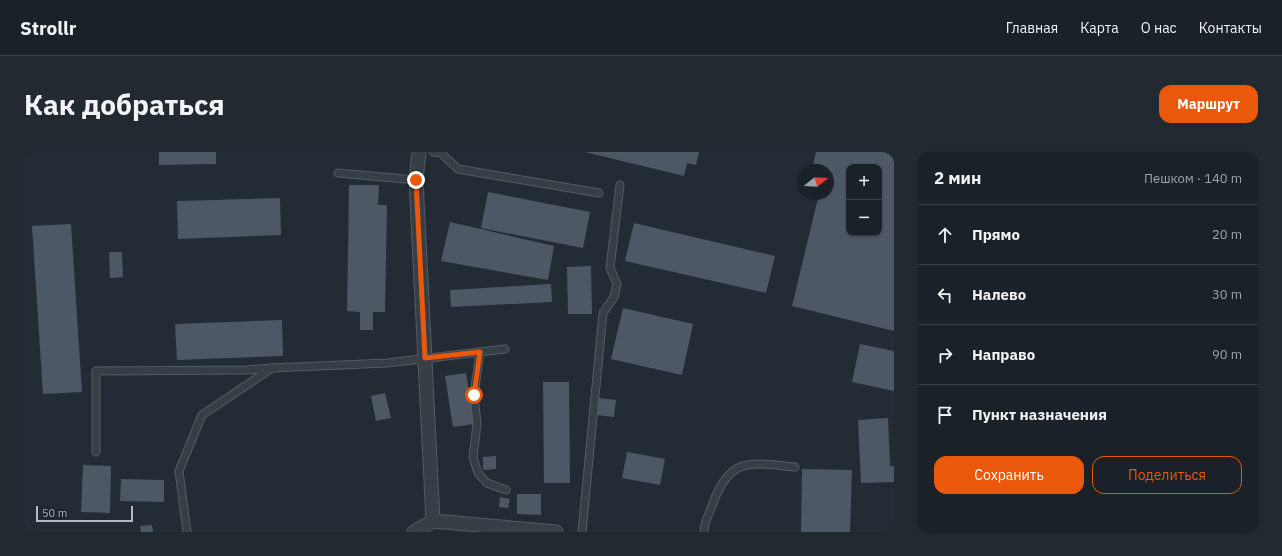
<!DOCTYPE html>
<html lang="ru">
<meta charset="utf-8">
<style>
:root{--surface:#1a2128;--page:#232930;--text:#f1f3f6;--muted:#9fa3a8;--line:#383e45;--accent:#ea580c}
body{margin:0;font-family:"IBM Plex Sans",sans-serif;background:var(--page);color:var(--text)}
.controls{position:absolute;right:12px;top:12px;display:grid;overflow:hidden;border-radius:8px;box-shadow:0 1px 3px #0004}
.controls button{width:36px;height:36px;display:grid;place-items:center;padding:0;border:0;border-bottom:1px solid var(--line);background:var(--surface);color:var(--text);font:20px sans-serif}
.compass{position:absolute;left:774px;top:12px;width:36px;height:36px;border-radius:50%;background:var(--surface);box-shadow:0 1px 3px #0004;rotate:72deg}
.scale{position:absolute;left:12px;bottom:10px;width:97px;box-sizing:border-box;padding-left:4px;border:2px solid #b1b9c2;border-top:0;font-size:11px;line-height:14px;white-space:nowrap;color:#b1b9c2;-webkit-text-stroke:3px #1c232a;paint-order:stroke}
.stop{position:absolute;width:12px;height:12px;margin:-9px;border:3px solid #ea580c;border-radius:50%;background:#fff}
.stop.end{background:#ea580c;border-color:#fff;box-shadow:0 1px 4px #0008}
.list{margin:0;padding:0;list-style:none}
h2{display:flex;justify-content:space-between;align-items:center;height:52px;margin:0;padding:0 16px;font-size:17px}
h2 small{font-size:13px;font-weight:400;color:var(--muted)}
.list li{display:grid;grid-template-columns:26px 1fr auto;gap:12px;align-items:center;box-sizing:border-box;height:60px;padding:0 16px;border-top:1px solid var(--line)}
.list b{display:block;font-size:15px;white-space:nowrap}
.list em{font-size:13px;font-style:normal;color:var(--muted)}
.actions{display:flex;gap:8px;padding:12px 16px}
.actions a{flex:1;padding:9px 0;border:1px solid var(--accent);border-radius:12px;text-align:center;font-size:14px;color:var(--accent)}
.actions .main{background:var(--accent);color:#fff}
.icon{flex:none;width:22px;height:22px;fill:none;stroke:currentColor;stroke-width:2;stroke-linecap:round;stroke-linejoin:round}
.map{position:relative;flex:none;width:870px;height:380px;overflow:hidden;border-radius:12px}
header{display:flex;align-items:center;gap:24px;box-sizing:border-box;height:56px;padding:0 20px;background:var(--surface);border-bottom:1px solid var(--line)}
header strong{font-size:19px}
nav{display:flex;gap:22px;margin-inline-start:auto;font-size:14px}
.intro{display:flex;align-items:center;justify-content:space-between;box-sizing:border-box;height:96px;padding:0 24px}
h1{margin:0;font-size:28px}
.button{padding:10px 18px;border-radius:12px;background:var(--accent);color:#fff;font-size:14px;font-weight:700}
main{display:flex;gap:24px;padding:0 24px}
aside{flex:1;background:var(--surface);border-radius:12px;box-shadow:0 1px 3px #0004}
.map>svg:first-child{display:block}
.building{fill:#4e5864;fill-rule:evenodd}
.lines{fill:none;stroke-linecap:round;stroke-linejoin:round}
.service-casing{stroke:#545c64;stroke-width:9}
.minor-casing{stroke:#545c64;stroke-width:15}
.service{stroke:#363e46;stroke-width:7}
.minor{stroke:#363e46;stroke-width:13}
.route{stroke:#ea580c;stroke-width:5}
</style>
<header>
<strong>Strollr</strong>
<nav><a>Главная</a><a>Карта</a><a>О нас</a><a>Контакты</a></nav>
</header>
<div class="intro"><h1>Как добраться</h1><a class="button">Маршрут</a></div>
<main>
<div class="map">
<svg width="870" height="380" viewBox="0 0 870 380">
<rect width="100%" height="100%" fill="#232c35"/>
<g class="building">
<polygon points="135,0 192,0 192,12 135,13"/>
<polygon points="561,0 675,0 672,13 663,11 660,24"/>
<path d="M792,0H870V179L768,154L794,46L782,42H804V18H788ZM825,15H855V81H825Z"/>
<polygon points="325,33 355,33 354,53 363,53 361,160 349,160 349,178 336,178 336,160 323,159"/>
<polygon points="464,40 566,60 559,96 457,76"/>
<polygon points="256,46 257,83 154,87 153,49"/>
<polygon points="426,70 530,94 524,128 417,109"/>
<polygon points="610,71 751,104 742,141 601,109"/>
<polygon points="47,72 58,240 19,242 8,74"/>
<polygon points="85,100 98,100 99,125 86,126"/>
<polygon points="567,114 568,162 544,162 543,115"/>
<polygon points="527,132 528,150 427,155 426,138"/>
<polygon points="599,156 669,172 658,223 587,207"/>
<polygon points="258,168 259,204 153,208 151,172"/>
<polygon points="836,192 870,199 870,239 828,230"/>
<polygon points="442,221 450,272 429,275 421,224"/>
<polygon points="519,230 545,230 546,331 520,331"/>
<polygon points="361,241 367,266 352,269 347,244"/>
<polygon points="575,246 592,248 590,265 573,263"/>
<polygon points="864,266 866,314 870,314 870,330 837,331 834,268"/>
<polygon points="603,300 641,307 636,333 598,326"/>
<polygon points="472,304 472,317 459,318 459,305"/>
<polygon points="59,313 87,314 86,361 57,360"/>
<polygon points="778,317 828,318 826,380 777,380"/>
<polygon points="97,327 140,328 140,350 96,349"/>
<polygon points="493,342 517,342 517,363 493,362"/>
<polygon points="476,345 486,347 484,356 475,355"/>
<polygon points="128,373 129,380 117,380 116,374"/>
</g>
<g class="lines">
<defs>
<g id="service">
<polyline points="409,0 417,1 434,17 575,41"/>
<polyline points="314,21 392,28"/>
<polyline points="456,200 450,243 453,272 449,305 454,321 463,331 482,338"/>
<polyline points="72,300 72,219 223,218 248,216"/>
<polyline points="163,380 155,319 178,263 248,216 363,211 481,197"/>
<polyline points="558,380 579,161 590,145 593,132 586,116 596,33"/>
<path d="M680,380C680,370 686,360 689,351C707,303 728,311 771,315"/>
</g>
<g id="minor">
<polyline points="395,0 392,28 409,369 532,380"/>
<polyline points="390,380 409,369"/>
</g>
</defs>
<use href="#service" class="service-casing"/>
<use href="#minor" class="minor-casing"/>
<use href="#service" class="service"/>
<use href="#minor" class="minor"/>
</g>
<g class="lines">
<polyline class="route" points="392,28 401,206 456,200 450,243"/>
</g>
</svg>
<div class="controls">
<button>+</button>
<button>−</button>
</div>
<svg class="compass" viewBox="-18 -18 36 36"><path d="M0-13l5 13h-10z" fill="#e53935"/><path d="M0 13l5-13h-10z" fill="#9fa3a8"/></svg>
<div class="scale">50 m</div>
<div class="stop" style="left:450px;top:243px"></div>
<div class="stop end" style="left:392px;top:28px"></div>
</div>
<aside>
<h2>2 мин<small>Пешком · 140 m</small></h2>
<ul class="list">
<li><svg class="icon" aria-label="ahead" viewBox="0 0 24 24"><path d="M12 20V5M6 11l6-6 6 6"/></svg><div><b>Прямо</b></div><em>20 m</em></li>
<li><svg class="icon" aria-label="left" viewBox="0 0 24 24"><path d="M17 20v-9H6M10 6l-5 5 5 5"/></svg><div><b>Налево</b></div><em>30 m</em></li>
<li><svg class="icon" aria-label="right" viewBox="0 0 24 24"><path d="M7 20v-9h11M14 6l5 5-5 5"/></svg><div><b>Направо</b></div><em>90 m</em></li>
<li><svg class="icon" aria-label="arrive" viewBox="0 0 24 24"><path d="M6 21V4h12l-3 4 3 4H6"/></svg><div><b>Пункт назначения</b></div></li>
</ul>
<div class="actions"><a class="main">Сохранить</a><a>Поделиться</a></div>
</aside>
</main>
